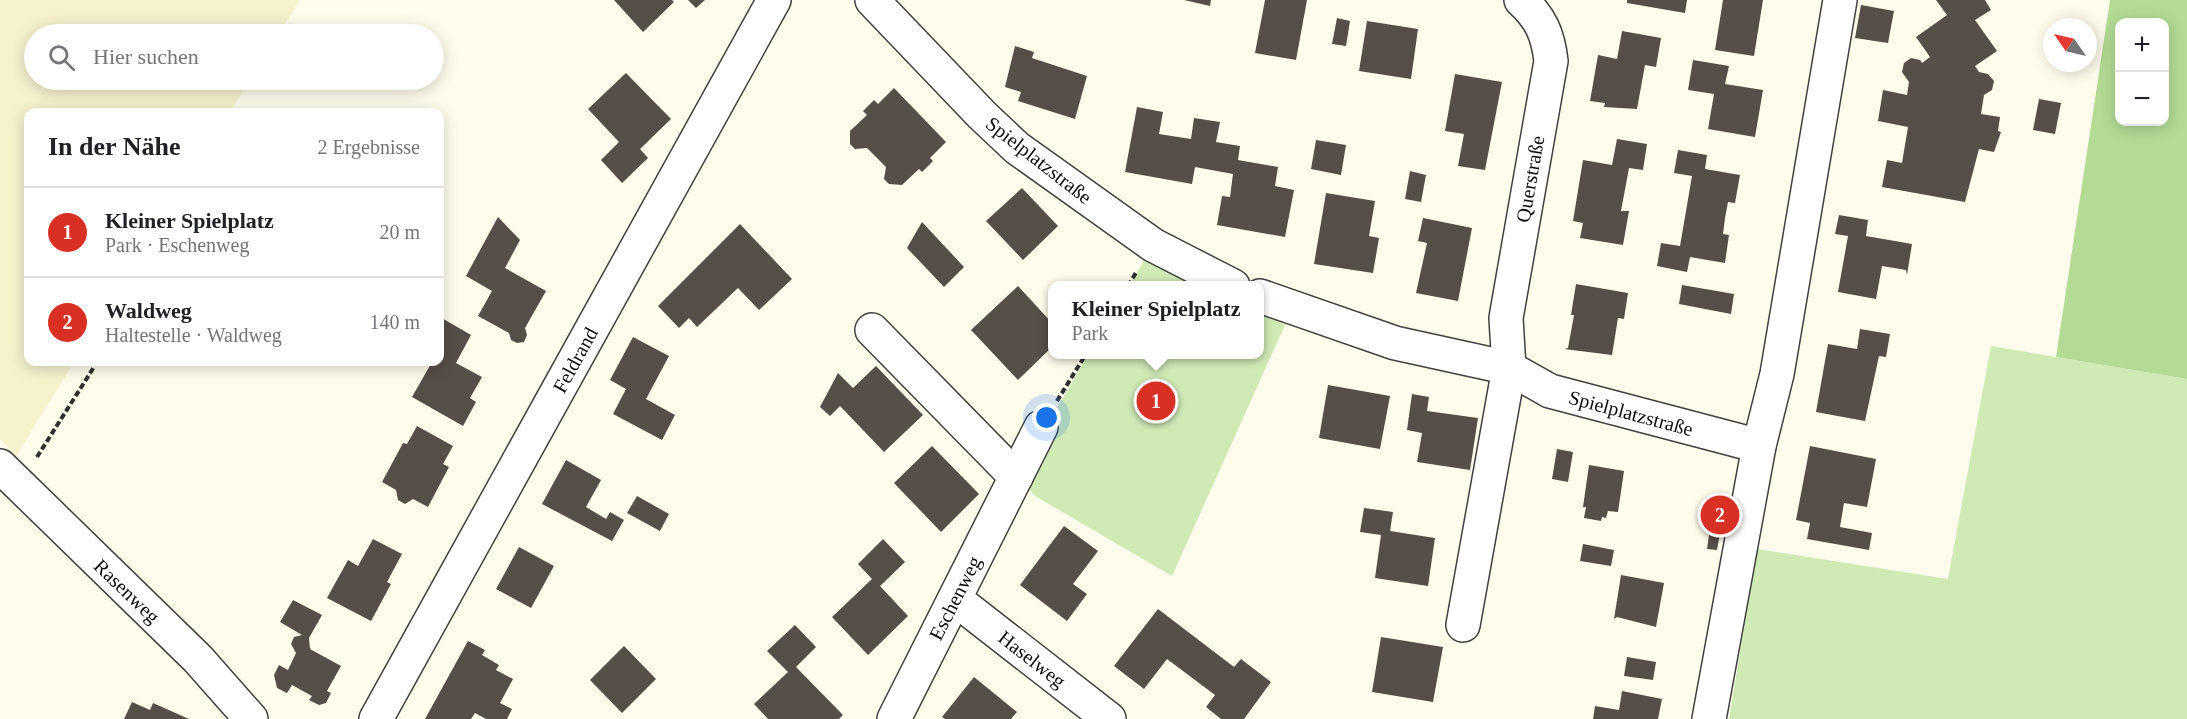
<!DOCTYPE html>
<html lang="de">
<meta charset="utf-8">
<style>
:root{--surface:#fff;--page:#f2f2f2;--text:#202124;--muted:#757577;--line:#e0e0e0;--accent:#d93025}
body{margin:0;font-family:"Times New Roman",serif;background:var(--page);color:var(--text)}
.controls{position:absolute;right:18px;top:18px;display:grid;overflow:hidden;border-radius:12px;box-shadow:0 3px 15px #0003}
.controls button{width:54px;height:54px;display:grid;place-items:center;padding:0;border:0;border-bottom:2px solid var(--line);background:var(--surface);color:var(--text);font:30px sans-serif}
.compass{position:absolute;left:2043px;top:18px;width:54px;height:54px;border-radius:50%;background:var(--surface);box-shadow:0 3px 15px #0003;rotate:304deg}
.you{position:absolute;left:1047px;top:418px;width:21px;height:21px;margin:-15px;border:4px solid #fff;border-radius:50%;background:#1a73e8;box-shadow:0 0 0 9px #1a73e833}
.badge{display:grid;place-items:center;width:39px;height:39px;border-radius:50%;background:var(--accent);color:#fff;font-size:20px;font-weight:700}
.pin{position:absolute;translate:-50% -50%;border:3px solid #fff;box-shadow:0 2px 6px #0006}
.popup{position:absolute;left:1048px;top:281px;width:216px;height:78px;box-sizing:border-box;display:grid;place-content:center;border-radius:12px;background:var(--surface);filter:drop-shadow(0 2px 4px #0005);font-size:20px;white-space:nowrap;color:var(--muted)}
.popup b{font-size:22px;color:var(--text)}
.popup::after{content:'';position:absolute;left:50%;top:100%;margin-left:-12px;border:12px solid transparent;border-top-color:var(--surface)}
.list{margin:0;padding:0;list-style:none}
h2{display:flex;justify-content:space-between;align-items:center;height:78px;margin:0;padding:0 24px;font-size:26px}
h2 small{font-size:20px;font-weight:400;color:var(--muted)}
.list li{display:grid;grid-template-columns:39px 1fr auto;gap:18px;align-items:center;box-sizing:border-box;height:90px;padding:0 24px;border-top:2px solid var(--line)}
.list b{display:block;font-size:22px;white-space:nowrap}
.list p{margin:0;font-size:20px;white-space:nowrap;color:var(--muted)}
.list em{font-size:20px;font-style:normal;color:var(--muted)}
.icon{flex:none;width:33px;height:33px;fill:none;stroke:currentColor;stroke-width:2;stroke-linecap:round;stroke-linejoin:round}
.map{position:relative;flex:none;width:2187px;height:719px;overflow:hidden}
.search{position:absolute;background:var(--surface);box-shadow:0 3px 15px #0003;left:24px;top:24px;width:420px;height:66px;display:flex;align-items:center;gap:15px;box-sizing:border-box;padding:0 21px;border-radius:33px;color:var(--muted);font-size:22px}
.panel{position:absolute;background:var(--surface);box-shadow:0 3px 15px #0003;left:24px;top:108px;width:420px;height:258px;border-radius:12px}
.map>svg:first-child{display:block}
.farmland{fill:#f5f2cc}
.green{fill:#d0eab6}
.forest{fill:#b3db95;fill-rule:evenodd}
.building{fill:#564e49}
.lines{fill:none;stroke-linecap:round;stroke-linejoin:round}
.minor-casing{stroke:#404040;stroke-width:36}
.path{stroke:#2f2f2f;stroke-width:4;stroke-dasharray:6 3;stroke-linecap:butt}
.minor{stroke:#fff;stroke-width:33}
.labels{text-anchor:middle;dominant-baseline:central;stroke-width:6;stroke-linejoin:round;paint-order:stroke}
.street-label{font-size:20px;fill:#0d0d0d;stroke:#fff}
</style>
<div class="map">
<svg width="2187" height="719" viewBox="0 0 2187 719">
<rect width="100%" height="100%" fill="#fffcec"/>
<polygon class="farmland" points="0,0 300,0 278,34 34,34 34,80 250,80 230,112 28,112 28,362 74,362 16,456 0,439"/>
<g class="green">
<polygon points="1153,245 1220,286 1129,286"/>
<polygon points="1260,310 1285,325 1172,576 1035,496 1016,477 1088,355 1260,354"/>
<polygon points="1991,346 2187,379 2187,719 1729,719 1757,549 1948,579"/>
</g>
<path class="forest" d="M2110,0H2187V379L2056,357ZM2120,22H2164V122H2120Z"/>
<g class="building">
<polygon points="614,0 672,0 674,2 643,32"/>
<polygon points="688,0 705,0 696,8"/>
<polygon points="1184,0 1211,0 1210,6"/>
<polygon points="1265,0 1307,0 1296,60 1255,53"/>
<polygon points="1627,0 1687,0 1685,13 1627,3"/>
<polygon points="1723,0 1763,0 1754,56 1715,50"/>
<polygon points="1936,0 1985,0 1991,10 1975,20 1997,51 1975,66 1979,72 1988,74 1994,81 1992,90 1984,95 1981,114 2000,117 1998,131 2001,132 1994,152 1979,149 1965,202 1882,187 1887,160 1902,163 1908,127 1878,121 1883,90 1907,95 1909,82 1902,72 1904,63 1911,58 1920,60 1922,63 1930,57 1916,37 1947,15"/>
<polygon points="1861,5 1894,11 1888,43 1855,38"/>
<polygon points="1337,18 1350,21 1346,46 1332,44"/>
<polygon points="1367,21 1418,29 1411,79 1359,71"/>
<polygon points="1622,31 1661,38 1656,67 1645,65 1637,109 1604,107 1605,103 1590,101 1598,55 1617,59"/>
<polygon points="1015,46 1034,52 1032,58 1087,76 1075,119 1018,101 1021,92 1005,87"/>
<polygon points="1693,60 1729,66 1725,84 1763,90 1755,137 1708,129 1714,94 1688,90"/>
<polygon points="626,73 671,119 640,149 648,158 622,183 601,160 619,142 588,109"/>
<polygon points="1455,74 1502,82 1485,170 1458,166 1464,134 1445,131"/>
<polygon points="894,88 946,142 930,158 933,161 922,172 919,169 902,185 889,184 884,179 886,167 867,148 855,149 850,144 850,131 867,115 863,111 874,100 878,104"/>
<polygon points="2039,99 2061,103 2055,134 2033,130"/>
<polygon points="1137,107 1163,112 1159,134 1191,139 1194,118 1220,122 1216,142 1240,146 1238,160 1278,167 1275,186 1294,190 1285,237 1217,225 1222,196 1230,197 1233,174 1195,167 1192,184 1125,172"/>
<polygon points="1617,139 1647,144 1643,170 1629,168 1621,211 1629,211 1623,245 1580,238 1583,223 1573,221 1583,160 1612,165"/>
<polygon points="1316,140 1346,145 1341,175 1311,169"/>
<polygon points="1678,150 1707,155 1705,169 1740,175 1735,203 1728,202 1725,218 1723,234 1729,235 1725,263 1690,257 1687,272 1657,266 1661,243 1680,246 1692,176 1674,173"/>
<polygon points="1410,171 1426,175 1421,202 1405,199"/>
<polygon points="1022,188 1058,226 1023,260 986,221"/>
<polygon points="1326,193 1375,201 1369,236 1379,238 1373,273 1314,264"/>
<polygon points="1839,215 1868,220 1866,236 1912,244 1907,275 1906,270 1882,266 1876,299 1838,292 1848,236 1835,234"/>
<polygon points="498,217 520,240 505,268 546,291 525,328 527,335 524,342 517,343 511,340 509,333 478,316 492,291 466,276"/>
<polygon points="1423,218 1472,228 1458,301 1416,293 1427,243 1418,241"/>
<polygon points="922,222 964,267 944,287 907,248"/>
<polygon points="740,224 792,279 759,310 738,288 697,327 689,318 679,328 658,306"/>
<polygon points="1576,284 1628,293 1624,319 1618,318 1612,355 1564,349 1568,348 1574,315 1571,315"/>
<polygon points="1682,285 1734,294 1731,314 1679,304"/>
<polygon points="1018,286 1052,323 1052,347 1018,380 971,330"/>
<polygon points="440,317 471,335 456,363 482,377 470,398 476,402 463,426 412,397 432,362 440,362"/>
<polygon points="1860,329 1890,334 1886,357 1879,356 1865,421 1816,412 1828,344 1857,349"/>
<polygon points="633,337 669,356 646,399 675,415 662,440 613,414 626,389 610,380"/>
<polygon points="876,366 923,415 884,452 840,406 830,416 820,407 838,373 853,388"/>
<polygon points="1328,385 1390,396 1380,449 1319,438"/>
<polygon points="1412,394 1429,397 1427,411 1478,418 1470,470 1417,462 1422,433 1407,430"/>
<polygon points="417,426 453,446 443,464 449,467 428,507 413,499 405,504 398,500 396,490 382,482 403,443 407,444"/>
<polygon points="932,446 979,494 941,532 894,483"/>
<polygon points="1810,446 1876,459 1867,507 1844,503 1840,527 1872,533 1869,550 1807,539 1810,523 1796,520"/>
<polygon points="1557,449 1573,452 1568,482 1552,479"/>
<polygon points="566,460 601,480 586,507 606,519 610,512 624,520 612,541 542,504"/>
<polygon points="1589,465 1624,471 1618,512 1608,511 1606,518 1602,517 1601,521 1584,518 1586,507 1583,507"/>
<polygon points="637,496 669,514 660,531 627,513"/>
<polygon points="1364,508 1393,512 1390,531 1435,538 1428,586 1375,578 1381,535 1360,532"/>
<polygon points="1711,521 1722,522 1717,550 1707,549"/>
<polygon points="1064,526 1098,551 1073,584 1087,594 1067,621 1020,585"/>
<polygon points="373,539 402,554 387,582 391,584 371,621 327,598 348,560 358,566"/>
<polygon points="883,539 905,562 880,586 908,616 868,655 832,617 872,579 858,564"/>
<polygon points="1583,544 1614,550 1611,566 1580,561"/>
<polygon points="519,547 554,566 531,608 496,589"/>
<polygon points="1621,575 1664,583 1656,627 1617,617 1614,619"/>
<polygon points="293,600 322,615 309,638 310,649 341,666 327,691 331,693 326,703 319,705 309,700 312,696 292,685 287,693 277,688 274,675 279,665 288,670 296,653 291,644 294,637 302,635 280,622"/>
<polygon points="1158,609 1234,667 1241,659 1271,682 1244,719 1221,719 1206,707 1215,695 1167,659 1144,689 1114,666"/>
<polygon points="795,625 816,647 796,667 843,715 839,719 768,719 754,704 788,672 767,651"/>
<polygon points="1381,637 1443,647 1433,702 1372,692"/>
<polygon points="468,641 485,650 482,655 499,665 496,670 513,679 500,703 512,709 507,719 486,719 475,713 471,719 425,719"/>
<polygon points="624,646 656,679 622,713 590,680"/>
<polygon points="1627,657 1656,662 1653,680 1624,676"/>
<polygon points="974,677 1017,712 1011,719 945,719 942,717"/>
<polygon points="1622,691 1662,699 1658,719 1593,719 1595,706 1619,710"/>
<polygon points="132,702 150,710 153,703 189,719 124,719"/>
</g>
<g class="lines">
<defs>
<g id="minor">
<polyline points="872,0 982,115 1017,148 1153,245 1233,286"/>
<polyline points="1260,296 1395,343 1509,368 1550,391 1759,446"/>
<polyline points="872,330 1016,477"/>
<polyline points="0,466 198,659 251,719"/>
<polyline points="955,599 1109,719"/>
<path d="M1463,625L1509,368L1506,318L1551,61C1548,35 1541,18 1521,0"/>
<polyline points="376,719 774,0"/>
<polyline points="894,719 1041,427"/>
<polyline points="1709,719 1759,446 1777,374 1840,0"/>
</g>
</defs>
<use href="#minor" class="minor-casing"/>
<g class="path">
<polyline points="1128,286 1137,271"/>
<polyline points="1057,401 1086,354"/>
<polyline points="37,457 94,367"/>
</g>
<use href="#minor" class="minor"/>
</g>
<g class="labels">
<g class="street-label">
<text transform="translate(1039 160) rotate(38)">Spielplatzstraße</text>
<text transform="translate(1530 179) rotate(-80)">Querstraße</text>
<text transform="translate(575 360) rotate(-61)">Feldrand</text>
<text transform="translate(1631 413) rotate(15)">Spielplatzstraße</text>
<text transform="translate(127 591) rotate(44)">Rasenweg</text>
<text transform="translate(955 598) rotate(-63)">Eschenweg</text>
<text transform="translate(1032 659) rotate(38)">Haselweg</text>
</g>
</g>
</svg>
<div class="controls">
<button>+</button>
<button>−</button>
</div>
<svg class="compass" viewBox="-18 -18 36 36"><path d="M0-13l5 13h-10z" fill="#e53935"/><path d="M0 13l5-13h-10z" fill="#757577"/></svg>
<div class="you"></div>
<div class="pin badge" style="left:1156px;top:401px">1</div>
<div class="popup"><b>Kleiner Spielplatz</b>Park</div>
<div class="pin badge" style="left:1720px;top:515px">2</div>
<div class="search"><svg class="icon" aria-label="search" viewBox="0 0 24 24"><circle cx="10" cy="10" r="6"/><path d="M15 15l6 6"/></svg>Hier suchen</div>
<section class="panel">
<h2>In der Nähe<small>2 Ergebnisse</small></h2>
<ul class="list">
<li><span class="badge">1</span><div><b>Kleiner Spielplatz</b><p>Park · Eschenweg</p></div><em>20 m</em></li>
<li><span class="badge">2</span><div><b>Waldweg</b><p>Haltestelle · Waldweg</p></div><em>140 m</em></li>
</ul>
</section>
</div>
